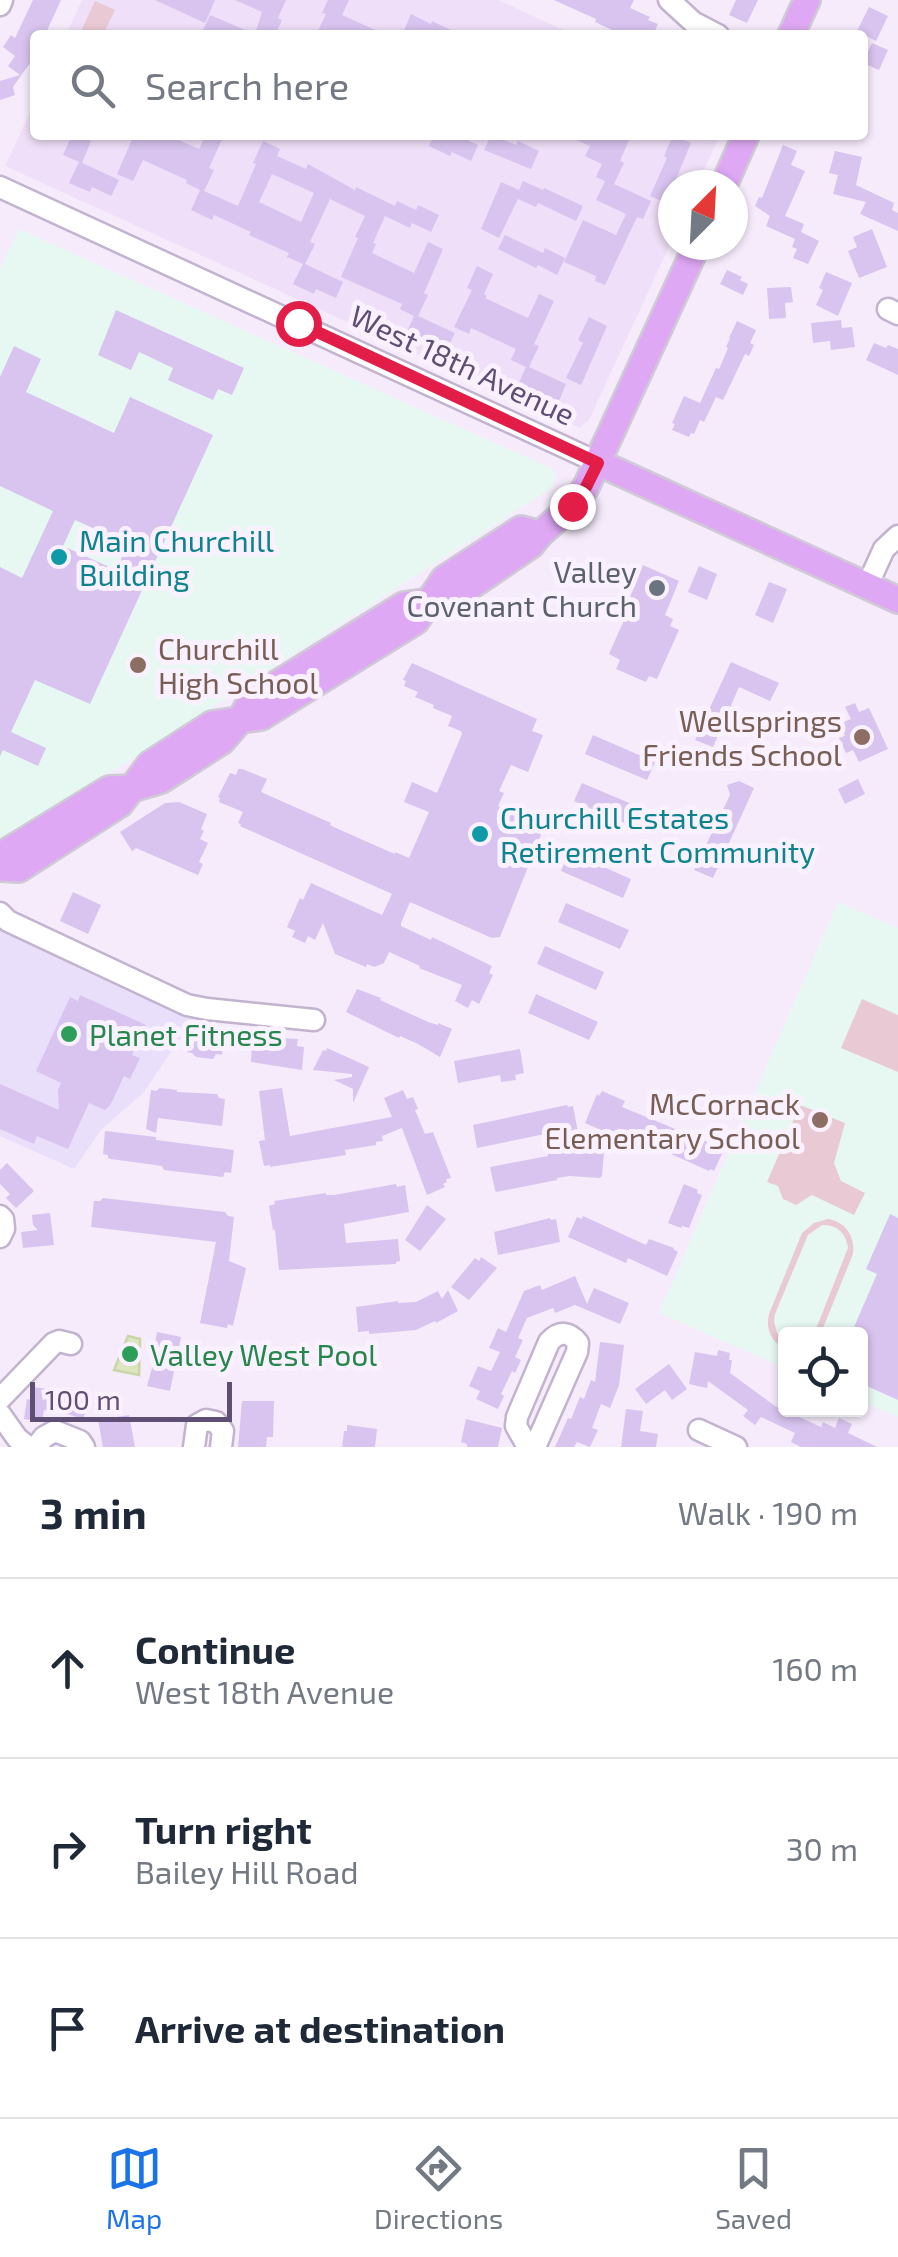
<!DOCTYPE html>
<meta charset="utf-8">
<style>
:root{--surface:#fff;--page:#f6f6f7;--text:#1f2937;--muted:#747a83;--line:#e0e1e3;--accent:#1a73e8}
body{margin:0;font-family:"Exo 2",sans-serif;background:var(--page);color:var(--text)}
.controls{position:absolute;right:30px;bottom:30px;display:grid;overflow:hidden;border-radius:10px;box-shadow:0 2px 8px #0004}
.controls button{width:90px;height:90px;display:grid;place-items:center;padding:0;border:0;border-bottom:2px solid var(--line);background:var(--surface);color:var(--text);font:50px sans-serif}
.compass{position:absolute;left:658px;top:170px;width:90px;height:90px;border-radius:50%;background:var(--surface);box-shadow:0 2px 8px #0004;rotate:24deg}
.scale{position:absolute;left:30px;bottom:25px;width:202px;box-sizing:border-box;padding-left:10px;border:5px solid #5f4f75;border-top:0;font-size:28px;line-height:35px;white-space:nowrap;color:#5f4f75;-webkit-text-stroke:8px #faf1fe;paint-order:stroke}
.stop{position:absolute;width:30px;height:30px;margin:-22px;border:8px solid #e11d48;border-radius:50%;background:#fff}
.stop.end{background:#e11d48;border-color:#fff;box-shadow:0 2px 10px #0008}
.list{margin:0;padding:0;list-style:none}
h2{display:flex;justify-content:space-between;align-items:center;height:130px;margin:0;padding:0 40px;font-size:42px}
h2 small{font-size:32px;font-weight:400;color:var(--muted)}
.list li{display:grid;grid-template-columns:65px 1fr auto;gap:30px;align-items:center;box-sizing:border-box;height:180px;padding:0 40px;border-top:2px solid var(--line)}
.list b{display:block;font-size:38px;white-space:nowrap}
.list p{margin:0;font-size:32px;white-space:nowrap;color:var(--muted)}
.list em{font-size:32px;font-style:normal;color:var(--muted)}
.icon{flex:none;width:55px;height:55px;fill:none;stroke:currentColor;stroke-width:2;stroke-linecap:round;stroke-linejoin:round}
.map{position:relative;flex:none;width:898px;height:1447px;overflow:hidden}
.search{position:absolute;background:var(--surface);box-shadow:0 2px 8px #0004;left:30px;right:30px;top:30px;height:110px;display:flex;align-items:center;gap:25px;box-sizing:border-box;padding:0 35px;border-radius:10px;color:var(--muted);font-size:38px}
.sheet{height:670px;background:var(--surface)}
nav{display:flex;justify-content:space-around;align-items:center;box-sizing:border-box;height:140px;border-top:2px solid var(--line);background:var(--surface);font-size:28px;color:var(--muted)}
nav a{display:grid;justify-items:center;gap:5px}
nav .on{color:var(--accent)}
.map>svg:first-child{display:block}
.residential{fill:#efdff8}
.commercial{fill:#eadffa}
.education{fill:#e7f8f3}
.green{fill:#e9c9d4}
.water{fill:#dce4c0;stroke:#cad5a7;stroke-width:2.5}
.building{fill:#d8c4ef;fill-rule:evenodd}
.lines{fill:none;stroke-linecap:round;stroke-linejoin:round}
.minor-casing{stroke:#c2b3cf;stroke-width:25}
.major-casing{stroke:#cfcad6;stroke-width:30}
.minor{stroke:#fff;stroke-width:20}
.major{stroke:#dea8f4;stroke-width:25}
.route{stroke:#e11d48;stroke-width:12}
.culture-dot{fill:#0f9aa8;stroke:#faf1fe;stroke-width:4}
.worship-dot{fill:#6b7280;stroke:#faf1fe;stroke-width:4}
.education-dot{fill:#8d6e63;stroke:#faf1fe;stroke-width:4}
.leisure-dot{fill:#2e9e5b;stroke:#faf1fe;stroke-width:4}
.labels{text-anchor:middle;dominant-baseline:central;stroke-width:10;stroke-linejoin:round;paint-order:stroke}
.street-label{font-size:30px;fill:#5f4f75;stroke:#faf1fe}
.culture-label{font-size:30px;fill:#0d838f;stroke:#faf1fe;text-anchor:start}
.worship-label{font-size:30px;fill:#5b616d;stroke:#faf1fe;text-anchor:end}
.education-label{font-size:30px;fill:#785e54;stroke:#faf1fe;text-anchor:end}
.leisure-label{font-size:30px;fill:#27864d;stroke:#faf1fe;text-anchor:start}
</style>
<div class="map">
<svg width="898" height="1447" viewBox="0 0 898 1447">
<rect width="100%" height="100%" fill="#f6ebfb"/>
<g class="residential">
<polygon points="82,0 498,0 575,35 66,35"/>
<polygon points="35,102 35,135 720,135 697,185 673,185 673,238 589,420 580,428 5,166"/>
</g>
<polygon class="commercial" points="0,927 195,1016 144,1092 101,1130 74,1169 0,1136"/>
<g class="education">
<polygon points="21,230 553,469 556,477 553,487 0,844 0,270 18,231"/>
<polygon points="838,902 898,928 898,1417 861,1401 860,1334 786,1334 785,1368 659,1313"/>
</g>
<g class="green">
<polygon points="95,1 115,10 103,35 93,35 82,29"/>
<polygon points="862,999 898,1015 898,1072 841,1048"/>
<polygon points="800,1105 845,1123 834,1163 841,1181 865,1193 854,1215 812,1195 796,1205 783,1199 778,1186 767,1182"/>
<path d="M828,1219C846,1222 855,1236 853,1254L821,1333L814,1334L848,1248C846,1233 838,1225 822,1225L808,1235L775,1314L774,1321L777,1333L785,1342V1349C772,1342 765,1330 769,1314L802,1233L814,1223Z"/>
</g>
<polygon class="water" points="128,1336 140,1339 139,1375 114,1370"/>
<g class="building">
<polygon points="33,0 61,0 45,35 35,35 35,56 13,87 15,95 0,100 0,81 20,75 8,66 15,56 3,47 11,35 15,38"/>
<polygon points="155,0 215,0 205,23"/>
<polygon points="235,0 286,0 278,18 282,20 275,35 201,35 210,15 255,34 262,12"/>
<polygon points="328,0 349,0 342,15 386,35 316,35 326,14 322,13"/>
<polygon points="554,0 634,0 630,8 650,17 648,20 658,24 653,35 623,35 595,22 596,19"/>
<polygon points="736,0 758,0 747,23 729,15"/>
<polygon points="869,7 888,16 876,41 857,31"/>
<polygon points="411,14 431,24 432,21 461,35 402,35"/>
<polygon points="872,43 888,50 879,70 863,63"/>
<polygon points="72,135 89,135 87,139 91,141 82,163 119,180 111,196 92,187 90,192 69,183 79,162 63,155"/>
<path d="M134,135H168L199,149L206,135H224L209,168L214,170L204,191L238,206L256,164L253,163L263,141L280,149L277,156L306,169L308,164L355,190L356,187L395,206L397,201L416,210L418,205L439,215L431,232L412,223L410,228L385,216L373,243L376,244L372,253L414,273L428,242L443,249L424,293L428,295L418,316L455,333L447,349L428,340L426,345L405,336L414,316L400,309L402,304L341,277L358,238L355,237L365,216L330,199L310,242L315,244L305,264L343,282L336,298L316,289L314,294L293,284L303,264L287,257L289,253L249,235L251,232L214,215L212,220L191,210L200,190L186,183L187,180L143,160L133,181L117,174ZM272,174L314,193L301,222L259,202Z"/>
<polygon points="434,135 457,135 478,145 471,161 452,152 450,156 429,146"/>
<polygon points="491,135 516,145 518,141 539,151 531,169 484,150"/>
<polygon points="565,135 631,135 620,161 624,163 614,184 651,201 643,219 637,217 605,285 595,281 596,276 564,262 583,220 616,235 626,214 596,200 605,181 596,177 602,164 585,156 590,146"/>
<polygon points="673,135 691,143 666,203 650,196 667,158 664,156"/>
<polygon points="783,145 797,151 791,165 805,171 785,216 804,224 801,232 819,241 808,264 793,258 797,249 792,247 795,239 766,226 770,216 755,206 759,197 762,198"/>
<polygon points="835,151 862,157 856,185 894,203 892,210 898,213 898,231 860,214 866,202 833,194 838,175 829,173"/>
<polygon points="523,181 543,190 544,188 583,206 576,221 538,203 536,207 518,199 499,238 481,229 501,182 519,190"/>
<polygon points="872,229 887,267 859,278 848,251 857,247 853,237"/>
<polygon points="505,235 543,253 545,248 565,258 557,275 538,265 536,268 498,249"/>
<polygon points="477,266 493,274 484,294 487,296 485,298 528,318 539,294 554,301 534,344 539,346 529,367 566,384 559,401 539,392 537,397 517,387 526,367 511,360 516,349 471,328 469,334 454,327 472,290 467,288"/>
<polygon points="727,270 742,277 740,280 748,284 743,295 720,284"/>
<polygon points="826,272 852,283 838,316 816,305 823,290 819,288"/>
<polygon points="791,287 793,302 785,303 786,318 769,319 767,288"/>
<polygon points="116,310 244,368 232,395 218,389 213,400 168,380 173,368 139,352 131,370 98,355"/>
<polygon points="589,317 607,326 581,385 566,378 583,343 578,340"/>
<polygon points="841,320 842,328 852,327 855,347 831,350 830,341 813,343 811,323"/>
<polygon points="737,321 756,330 750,343 754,345 749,356 745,354 723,400 716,397 704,422 700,420 694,434 691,433 689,437 672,430 675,424 672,423 684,396 700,403 716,368 719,369 728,348 726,347 730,338 729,338"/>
<polygon points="874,343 886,348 888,345 898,349 898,375 866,360"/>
<path d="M14,346L41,359L26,392L114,433L130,397L213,435L90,704L35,680L11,732L46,748L38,766L3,750L0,756V567L22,578L53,511L0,486V377ZM75,520L128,544L116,570L63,546Z"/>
<polygon points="643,565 679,581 665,615 673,619 670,626 679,630 657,679 649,676 646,682 616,669 620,660 609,654 625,618 627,619 635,600 630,597"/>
<polygon points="699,566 717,574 707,600 688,592"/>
<polygon points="769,582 787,589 773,623 755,615"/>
<polygon points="731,662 779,683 770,701 739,687 713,747 695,740"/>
<polygon points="412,663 537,719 532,731 543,735 528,772 511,765 499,791 504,793 498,806 525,818 528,813 546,822 500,937 492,938 410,902 401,923 401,926 431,940 432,937 492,966 489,973 493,975 479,1004 472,1000 468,1008 455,1001 462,985 419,968 420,966 389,952 384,963 374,967 367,964 366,967 335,954 323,923 315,940 308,936 305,943 292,937 295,931 287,927 300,898 303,900 311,883 382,915 392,894 240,826 241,824 238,823 243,812 219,802 220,798 218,797 230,773 236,775 238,769 242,769 267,779 261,792 331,823 330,825 336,828 390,852 395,854 395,852 409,858 429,812 404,802 412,782 437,793 462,734 461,731 448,726 452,716 433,708 434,705 415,697 418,692 404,686 406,681 403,680"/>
<polygon points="855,703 859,712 869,708 888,749 859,762 853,750 846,753 839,738 845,736 839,724 851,719 845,707"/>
<polygon points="593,735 655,762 647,780 585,754"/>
<polygon points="858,779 865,794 845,804 838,789"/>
<polygon points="739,781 754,788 713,878 694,870 730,795 727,785"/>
<polygon points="582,783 641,808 633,827 574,801"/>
<polygon points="179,802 207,814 201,829 204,831 200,839 208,843 199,862 203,864 198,875 136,848 132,851 120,832 165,803"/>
<polygon points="569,852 631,879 623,898 561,871"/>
<polygon points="73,892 101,905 88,934 60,921"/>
<polygon points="566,903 629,930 620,949 558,922"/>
<polygon points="545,946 604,972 596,990 537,964"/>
<polygon points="357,989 381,998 380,1000 428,1022 438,1025 438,1023 452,1029 440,1057 418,1044 400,1036 399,1038 346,1012"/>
<polygon points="536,994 598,1022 589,1040 528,1013"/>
<polygon points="80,995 146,1025 132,1055 140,1058 130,1079 124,1076 111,1104 105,1110 89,1103 68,1149 37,1136 34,1144 0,1129 0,1084 59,1110 58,1090 61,1083 36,1071 70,997 78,1001"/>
<polygon points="190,1027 225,1031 222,1055 216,1054 213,1059 196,1057 192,1053 187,1052"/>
<polygon points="263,1037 298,1039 297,1046 304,1047 302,1070 251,1062 252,1045 262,1046"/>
<polygon points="327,1048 369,1067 353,1103 353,1089 334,1080 352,1077 352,1074 313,1070 323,1050 326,1051"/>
<polygon points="520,1049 524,1073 515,1075 516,1080 501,1082 500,1075 458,1083 454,1061"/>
<polygon points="160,1088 177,1090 177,1092 217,1094 219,1098 225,1099 222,1126 158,1118 156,1133 146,1129 151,1090 156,1091"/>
<polygon points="282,1088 290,1136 392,1117 384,1098 403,1090 407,1099 413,1097 418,1109 415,1110 425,1134 433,1132 451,1178 446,1179 447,1182 443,1184 445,1187 427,1195 402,1128 382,1136 383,1141 376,1142 376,1145 345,1150 346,1155 270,1167 270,1165 264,1166 259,1141 265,1140 259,1091"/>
<polygon points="602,1091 625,1101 622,1107 724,1149 714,1171 710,1169 709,1171 662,1150 661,1153 655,1150 654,1152 612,1131 610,1134 585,1123 597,1094 599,1096"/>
<polygon points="567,1105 568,1107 573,1106 578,1132 545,1139 545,1134 477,1148 473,1125"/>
<polygon points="105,1131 156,1137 156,1140 234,1150 231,1173 225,1172 223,1177 164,1170 162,1166 111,1159 108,1158 108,1155 103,1154"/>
<polygon points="547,1148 604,1153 602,1176 600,1178 569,1176 557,1178 557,1180 496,1192 495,1190 490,1167 548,1156"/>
<polygon points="7,1163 34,1191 16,1208 6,1198 10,1194 0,1184 0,1170"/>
<polygon points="396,1184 397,1187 405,1185 409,1212 344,1224 346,1243 398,1239 400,1261 396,1262 396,1264 279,1270 275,1230 273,1230 269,1206 275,1204 274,1201 326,1193 326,1195 334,1195"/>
<polygon points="684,1184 698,1190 697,1193 702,1195 689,1228 682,1226 681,1228 668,1223"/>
<polygon points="103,1198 225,1212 228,1216 234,1217 229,1261 246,1268 233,1326 228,1324 227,1328 200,1323 216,1242 91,1227 94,1201 100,1201"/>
<polygon points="427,1205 446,1219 420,1251 405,1240"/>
<polygon points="50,1213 54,1245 23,1248 21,1232 38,1230 33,1225 32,1215"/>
<polygon points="890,1214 898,1218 898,1400 860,1383 860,1334 851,1334 877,1274 866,1269"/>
<polygon points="583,1216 646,1245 649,1239 674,1248 673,1249 678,1252 667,1276 628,1258 626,1263 568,1237 577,1217 582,1219"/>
<polygon points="550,1218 551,1220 556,1219 560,1242 498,1255 494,1232"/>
<polygon points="481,1257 497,1268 469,1300 451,1287 475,1258 479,1261"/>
<polygon points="575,1276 587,1304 594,1288 629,1303 620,1324 575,1305 555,1313 553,1308 527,1318 518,1338 523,1340 515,1357 521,1360 515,1373 512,1371 501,1394 504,1396 498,1409 476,1399 480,1391 469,1386 478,1366 491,1371 500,1352 489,1348 498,1328 506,1332 524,1291 540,1285 542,1290"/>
<polygon points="448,1290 458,1311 436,1323 435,1321 416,1330 369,1334 369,1331 358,1332 356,1307 398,1301 398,1303 416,1302 438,1291 442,1299"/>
<polygon points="157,1332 181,1337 170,1391 147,1386 157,1350 154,1350"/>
<polygon points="600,1342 624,1345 619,1385 610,1408 601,1404 592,1428 598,1430 590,1447 577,1442 574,1447 555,1447 568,1418 571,1419 580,1397 584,1399 591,1380 595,1382"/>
<polygon points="718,1350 730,1353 729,1360 732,1360 730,1373 775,1406 821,1427 823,1422 835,1428 839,1418 852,1424 848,1433 877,1447 801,1447 791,1442 795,1433 761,1417 755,1425 743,1416 748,1410 708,1381 707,1388 689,1384 695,1352 717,1356"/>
<polygon points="669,1364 687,1389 672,1400 665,1390 646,1404 635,1389"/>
<polygon points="33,1387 62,1391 64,1387 91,1398 83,1419 48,1408 48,1411 44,1410 42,1422 24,1419 27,1399 31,1400"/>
<polygon points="242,1401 274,1401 273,1437 267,1437 266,1447 238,1447"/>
<polygon points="626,1409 643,1411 640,1431 658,1434 656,1447 621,1447"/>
<polygon points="129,1415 135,1447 103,1447 98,1420"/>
<polygon points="466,1419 502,1428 498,1447 467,1447 467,1444 461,1442"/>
<polygon points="347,1425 377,1429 375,1447 342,1447 344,1431 347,1431"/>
</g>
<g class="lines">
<defs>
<g id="minor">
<polyline points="669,0 693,22 718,35"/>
<polyline points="0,5 2,0"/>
<polyline points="0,187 599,463"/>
<polyline points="888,309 898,314"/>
<polyline points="867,586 884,549 898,536"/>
<polyline points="0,913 8,921 187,1005 207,1009 314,1020"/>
<polyline points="0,1216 3,1219 4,1229 0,1237"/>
<polyline points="0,1399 54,1343 59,1341 71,1344"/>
<polyline points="0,1414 17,1438 28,1447"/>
<polyline points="699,1430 736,1447"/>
<polyline points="36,1447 44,1437 55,1431 80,1441 84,1447"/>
<polyline points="194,1447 197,1425 206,1420 216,1422 223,1431 221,1447"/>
<path d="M528,1447L516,1426L517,1417L549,1342C559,1331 569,1331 578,1343L577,1352L535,1447"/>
</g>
<g id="major">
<polyline points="791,35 807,0"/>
<polyline points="724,185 746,135"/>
<polyline points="599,463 898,600"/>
<polyline points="0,868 8,851 109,789 134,788 161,780 222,741 241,719 251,700 404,605 453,598 531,545 540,534 572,506 586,487 697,245"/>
<polyline points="1,868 19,869 120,804 150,764 212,724 261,717 416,621 444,579 521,529 540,534"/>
</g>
</defs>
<use href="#minor" class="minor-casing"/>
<use href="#major" class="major-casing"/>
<use href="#minor" class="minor"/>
<use href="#major" class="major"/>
</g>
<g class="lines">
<polyline class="route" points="298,323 598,463 586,487 572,506"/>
</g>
<g class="culture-dot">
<circle cx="59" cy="557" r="10"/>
<circle cx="480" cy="834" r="10"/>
</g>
<circle class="worship-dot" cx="657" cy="588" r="10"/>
<g class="education-dot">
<circle cx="138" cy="665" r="10"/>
<circle cx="862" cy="737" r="10"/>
<circle cx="820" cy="1120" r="10"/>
</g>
<g class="leisure-dot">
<circle cx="69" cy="1034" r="10"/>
<circle cx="130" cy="1354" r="10"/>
</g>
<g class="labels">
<g class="street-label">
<text transform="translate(463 364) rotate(25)">West 18th Avenue</text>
</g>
<g class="culture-label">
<text x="79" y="540">Main Churchill<tspan x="79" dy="34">Building</tspan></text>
<text x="500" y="817">Churchill Estates<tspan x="500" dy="34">Retirement Community</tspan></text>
</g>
<g class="worship-label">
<text x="637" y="571">Valley<tspan x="637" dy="34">Covenant Church</tspan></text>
</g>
<g class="education-label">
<text x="158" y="648" text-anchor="start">Churchill<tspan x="158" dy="34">High School</tspan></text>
<text x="842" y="720">Wellsprings<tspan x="842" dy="34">Friends School</tspan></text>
<text x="800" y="1103">McCornack<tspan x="800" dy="34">Elementary School</tspan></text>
</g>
<g class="leisure-label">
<text x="89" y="1034">Planet Fitness</text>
<text x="150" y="1354">Valley West Pool</text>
</g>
</g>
</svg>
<div class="controls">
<button><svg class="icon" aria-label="locate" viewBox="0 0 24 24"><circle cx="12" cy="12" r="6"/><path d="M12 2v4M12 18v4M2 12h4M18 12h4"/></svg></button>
</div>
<svg class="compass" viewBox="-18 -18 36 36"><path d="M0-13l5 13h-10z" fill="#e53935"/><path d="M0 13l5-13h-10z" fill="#747a83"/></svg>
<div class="scale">100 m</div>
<div class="stop" style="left:298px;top:323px"></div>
<div class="stop end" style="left:572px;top:506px"></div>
<div class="search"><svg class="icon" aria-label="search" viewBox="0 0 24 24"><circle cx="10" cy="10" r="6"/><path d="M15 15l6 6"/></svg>Search here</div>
</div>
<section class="sheet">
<h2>3 min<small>Walk · 190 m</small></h2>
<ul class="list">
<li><svg class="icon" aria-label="ahead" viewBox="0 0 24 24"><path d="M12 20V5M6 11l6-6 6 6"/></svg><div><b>Continue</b><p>West 18th Avenue</p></div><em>160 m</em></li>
<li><svg class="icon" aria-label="right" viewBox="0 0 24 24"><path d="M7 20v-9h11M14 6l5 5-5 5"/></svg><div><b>Turn right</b><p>Bailey Hill Road</p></div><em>30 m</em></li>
<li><svg class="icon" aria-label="arrive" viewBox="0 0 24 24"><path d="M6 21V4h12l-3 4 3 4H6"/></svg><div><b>Arrive at destination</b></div></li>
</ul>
</section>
<nav>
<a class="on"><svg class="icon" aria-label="map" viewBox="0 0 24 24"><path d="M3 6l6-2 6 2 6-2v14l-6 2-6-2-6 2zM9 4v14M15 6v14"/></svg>Map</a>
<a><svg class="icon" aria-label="directions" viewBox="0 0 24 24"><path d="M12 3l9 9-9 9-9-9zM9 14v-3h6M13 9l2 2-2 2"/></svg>Directions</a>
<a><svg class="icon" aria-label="saved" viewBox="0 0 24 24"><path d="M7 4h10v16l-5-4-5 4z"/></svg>Saved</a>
</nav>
